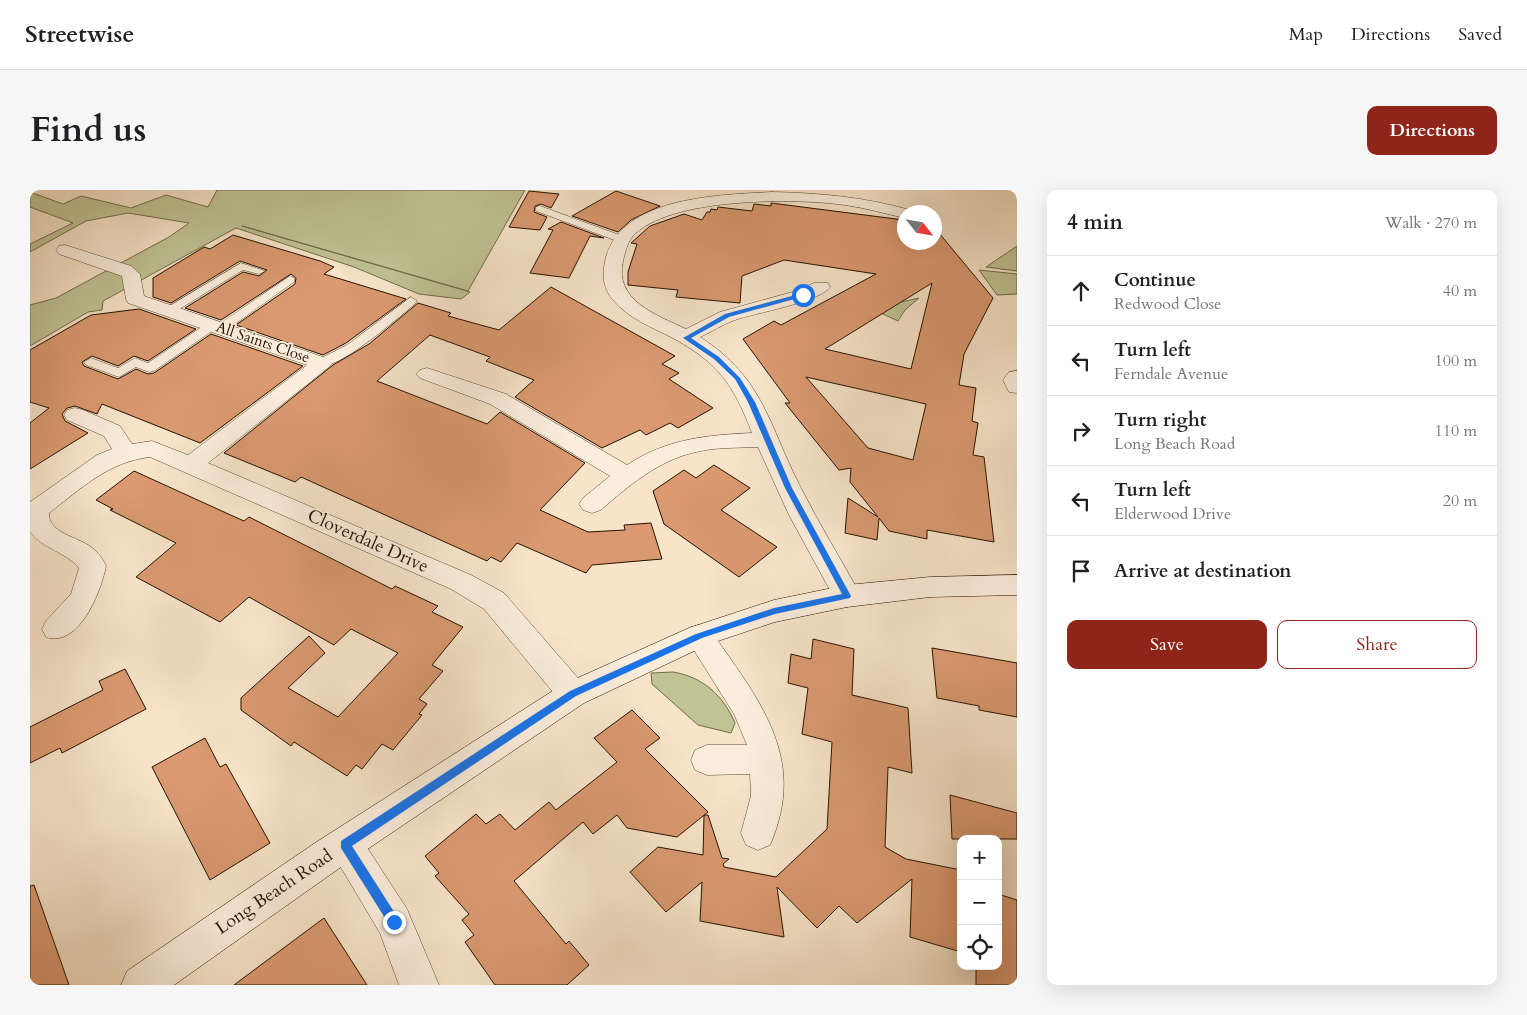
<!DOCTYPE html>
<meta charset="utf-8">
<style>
:root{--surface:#fff;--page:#f6f6f6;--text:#202124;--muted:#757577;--line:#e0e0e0;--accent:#8f2418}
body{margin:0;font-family:Cardo,serif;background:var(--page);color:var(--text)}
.controls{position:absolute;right:15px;bottom:15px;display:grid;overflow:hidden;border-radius:10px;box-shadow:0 5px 20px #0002}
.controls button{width:45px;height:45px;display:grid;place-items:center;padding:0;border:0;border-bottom:1px solid var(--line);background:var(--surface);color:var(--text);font:25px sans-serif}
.compass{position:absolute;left:867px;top:15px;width:45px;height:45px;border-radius:50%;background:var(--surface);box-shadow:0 5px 20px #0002;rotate:121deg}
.stop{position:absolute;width:15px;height:15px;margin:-11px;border:4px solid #1a73e8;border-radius:50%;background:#fff}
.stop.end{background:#1a73e8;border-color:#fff;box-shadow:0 1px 5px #0008}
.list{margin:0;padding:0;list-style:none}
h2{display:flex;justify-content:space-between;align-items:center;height:65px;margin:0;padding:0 20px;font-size:21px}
h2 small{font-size:16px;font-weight:400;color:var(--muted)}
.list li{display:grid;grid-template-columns:32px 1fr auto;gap:15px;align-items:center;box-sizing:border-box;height:70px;padding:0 20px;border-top:1px solid var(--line)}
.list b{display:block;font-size:19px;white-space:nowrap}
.list p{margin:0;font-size:16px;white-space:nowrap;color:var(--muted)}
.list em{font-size:16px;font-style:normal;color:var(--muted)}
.actions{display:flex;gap:10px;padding:15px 20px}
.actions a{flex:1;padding:11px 0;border:1px solid var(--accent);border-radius:10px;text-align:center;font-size:18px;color:var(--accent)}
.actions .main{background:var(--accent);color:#fff}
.icon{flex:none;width:28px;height:28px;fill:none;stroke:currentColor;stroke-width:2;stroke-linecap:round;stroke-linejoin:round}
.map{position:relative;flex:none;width:987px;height:795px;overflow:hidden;border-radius:10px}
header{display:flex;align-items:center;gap:30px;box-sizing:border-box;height:70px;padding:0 25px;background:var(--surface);border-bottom:1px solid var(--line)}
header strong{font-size:24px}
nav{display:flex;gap:28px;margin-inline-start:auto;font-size:18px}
.intro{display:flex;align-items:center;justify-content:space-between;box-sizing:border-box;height:120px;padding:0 30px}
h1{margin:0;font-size:35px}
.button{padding:12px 22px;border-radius:10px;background:var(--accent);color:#fff;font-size:18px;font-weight:700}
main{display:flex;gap:30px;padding:0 30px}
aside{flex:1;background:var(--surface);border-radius:10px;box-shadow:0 5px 20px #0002}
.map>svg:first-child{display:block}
.green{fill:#c0c394;stroke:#726b4a}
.building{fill:#da9970;stroke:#251300;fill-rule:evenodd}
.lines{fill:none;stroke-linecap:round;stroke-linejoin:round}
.lane-casing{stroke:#5a4732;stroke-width:1}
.street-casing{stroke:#5a4732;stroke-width:1}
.secondary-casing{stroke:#251300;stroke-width:1}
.lane{fill:#faeddc;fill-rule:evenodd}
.street{fill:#faeddc;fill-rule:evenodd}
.secondary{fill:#faeddc;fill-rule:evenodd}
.route{fill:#1a73e8}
.labels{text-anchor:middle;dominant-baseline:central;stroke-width:4;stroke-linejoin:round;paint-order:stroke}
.far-street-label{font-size:15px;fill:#251300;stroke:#faeddc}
.street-label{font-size:18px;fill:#251300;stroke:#faeddc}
</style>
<header>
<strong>Streetwise</strong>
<nav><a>Map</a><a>Directions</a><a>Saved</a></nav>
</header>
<div class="intro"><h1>Find us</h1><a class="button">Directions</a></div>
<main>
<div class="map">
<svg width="987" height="795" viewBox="0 0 987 795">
<rect width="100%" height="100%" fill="#f7e4c9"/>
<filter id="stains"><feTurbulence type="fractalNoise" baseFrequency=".004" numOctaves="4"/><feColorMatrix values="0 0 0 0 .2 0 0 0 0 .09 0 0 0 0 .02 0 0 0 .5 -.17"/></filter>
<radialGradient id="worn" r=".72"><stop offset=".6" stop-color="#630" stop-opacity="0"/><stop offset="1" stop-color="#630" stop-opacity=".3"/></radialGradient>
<g class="green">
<polygon points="187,0 495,0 438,101 212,36 440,102 431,109 389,104 324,77 206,38 73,111 72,120 58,122 0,156 0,115 26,108 139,47 159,33 98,23 56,31 0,62 0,54 43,33 0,17 0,2 33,14 51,6 101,18 136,5 178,17"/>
<polygon points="987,56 987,81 956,77"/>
<polygon points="949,80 987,84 987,104 967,105"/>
<polygon points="814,106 867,113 889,108 875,120 868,131"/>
<path d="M643,482C673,487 693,505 705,533L701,543L668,535L622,494L621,483Z"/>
</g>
<g class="building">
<polygon points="499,1 529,4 521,18 511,14 505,16 504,22 517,27 510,40 479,37"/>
<polygon points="586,1 630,16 601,30 588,42 542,26"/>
<path d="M741,13L874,30V52H904V37L963,108L934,164L929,195L946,198L942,231L948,233L943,265L954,267L964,352L897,340V349L859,341L849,328L847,350L815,343L818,308L848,327L820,292L821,278L809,280L755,213H760L713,149L744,131L751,135L846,84L754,70L712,86L710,113L646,107L648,100L598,95V82L607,54L601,53L620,36L654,24L672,30L677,22H680L681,19L687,20L688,17L722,21L724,14L741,16ZM902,93L881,179L795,159ZM776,187L896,214L883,270L838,258Z"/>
<polygon points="531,32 574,48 560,46 539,88 500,83 523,40 518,39"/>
<polygon points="203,45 290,71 304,77 294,84 376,109 316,153 293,165 206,135 265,94 266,88 261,84 191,130 155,118 213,82 229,86 237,80 210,71 141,113 123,107 123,88 174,57 180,59"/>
<polygon points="521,97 645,166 632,174 649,183 639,189 683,218 648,238 640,233 616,245 610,240 572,258 485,207 504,190 456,171 460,167 400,145 347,191 457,234 470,222 555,273 510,320 558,342 595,340 594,335 621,333 632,369 562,375 556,383 487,353 471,372 461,367 457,371 271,287 265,292 194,263 303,175 339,154 388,113 421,123 418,126 469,140"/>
<polygon points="109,119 166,139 118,171 104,166 88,176 62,166 52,172 54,176 88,189 106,179 118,184 124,183 181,144 273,176 170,253 72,214 67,224 45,216 37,218 32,224 35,231 58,243 0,279 0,233 19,218 0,212 0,160 61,125"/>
<polygon points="684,275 720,298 691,320 747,357 709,387 634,334 623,301 654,280 666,288"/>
<polygon points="104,281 205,327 214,331 219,327 362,399 365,396 408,416 402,422 433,437 402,475 413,481 389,509 397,514 389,524 392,525 363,560 352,554 332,579 326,575 317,586 264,552 261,556 211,520 211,508 279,446 295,463 258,498 308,527 368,463 321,439 304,455 219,407 190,432 106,387 146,353 80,320 83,319 66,310"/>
<polygon points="783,449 824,459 822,505 878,518 882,583 858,577 855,657 876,669 931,680 931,762 880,747 882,689 827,733 809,716 787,738 747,697 754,747 670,731 672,692 636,722 600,682 628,657 673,665 674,625 678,625 692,668 699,669 693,674 694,677 746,687 797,639 802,552 772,544 778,498 758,493 761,464 781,469"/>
<polygon points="902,458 987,473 987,527 949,520 949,516 907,508"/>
<polygon points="95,479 116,519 32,563 30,558 0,573 0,537 73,500 69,491"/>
<polygon points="602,520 630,548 615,559 678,622 647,647 597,638 587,625 563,644 553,632 484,691 536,754 539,751 559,775 537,795 465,795 435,752 444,745 432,730 439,724 405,686 409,683 395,666 446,624 456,634 470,624 485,640 519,612 526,620 587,572 564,548"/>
<polygon points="175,548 190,577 196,574 240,653 180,690 122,577"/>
<polygon points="920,605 987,623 987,649 922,649"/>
<polygon points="4,695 39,795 0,795 0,696"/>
<polygon points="968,704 987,710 987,795 946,795 946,776 968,776"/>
<polygon points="294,728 337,795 204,795"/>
</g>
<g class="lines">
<defs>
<g id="lane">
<polygon points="510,16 595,47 596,49 591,52 587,51 506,21 506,17"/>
<polygon points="211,73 235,81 229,84 213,80 143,123 139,124 133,120"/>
<polygon points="260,86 264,88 264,92 195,141 191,142 185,139 124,181 119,182 106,177 89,187 56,175 54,172 61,168 88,178 105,168 118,173 179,132 183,131 189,134"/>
<path d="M381,107L387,111L385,114C367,128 309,181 287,176L285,173L287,170L317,155Z"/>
</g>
<g id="street">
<path d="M742,2C790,3 834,7 880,20L882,22H874V28C854,23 835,18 815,15C766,8 637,7 602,47C597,54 595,63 593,71C584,111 627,125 656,139L690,122L766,101L784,93H798L800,97C790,112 725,123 705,130C693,134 682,142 670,147C734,188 738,234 770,296C789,334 811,369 831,406L827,413L817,417L807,413L759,325L728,257C708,258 686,257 666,262C629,270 598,296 571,320L562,323L553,320L549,314L553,308L580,286L460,214L390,188L386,184L390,180L397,178L476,204L597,275C636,249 677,245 722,243C703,194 689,173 641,147C621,137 598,128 583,110C572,97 572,83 576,67C593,6 691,5 742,2Z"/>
<path d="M35,55L101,76L110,84L114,106L299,169L302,173L299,177L178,273L441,385L474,403L554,495L558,504L554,513L543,517L532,513L454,419L421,399L120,267C78,272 52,298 19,323C18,343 48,347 61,357C68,362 73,369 76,376C71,402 49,458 16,447L12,439L16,431L41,404L49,378C36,362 13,359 0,342V312L67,265L82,259L74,246L37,230L34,225L37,220L45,218L53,220L90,236L102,254L122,251L158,265L277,175L98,113L96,109L92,86L29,64L26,60L29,56Z"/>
<polygon points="987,181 987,203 979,202 973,190 979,182"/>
<path d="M669,435L679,438C727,508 779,566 740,655L728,660L716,655L711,643L721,606L720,584L677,585L665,580L661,570L665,560L677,555H717L704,524L655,446L659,438Z"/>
<polygon points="315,637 327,642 377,719 409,795 369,795 350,743 297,654 303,642"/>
</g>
<polygon id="secondary" points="987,385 987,405 900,407 817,417 745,432 679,454 554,513 311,677 144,795 91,795 97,781 285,653 532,495 659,438 744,410 817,395 900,387"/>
</defs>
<use href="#lane" class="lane-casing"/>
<use href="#street" class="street-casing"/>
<use href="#secondary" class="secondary-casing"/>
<use href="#lane" class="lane"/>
<use href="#street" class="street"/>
<use href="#secondary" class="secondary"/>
</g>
<polygon class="route" points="773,103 775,106 699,127 661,148 689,167 710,188 725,212 762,298 821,406 820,408 745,424 672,448 546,506 322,656 368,728 368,736 360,736 311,658 311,651 540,501 666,444 744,418 812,404 755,298 718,212 705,189 684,169 653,148 695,124"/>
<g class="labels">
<g class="far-street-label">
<text transform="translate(233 152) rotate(19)">All Saints Close</text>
</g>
<g class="street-label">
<text transform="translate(338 351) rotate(24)">Cloverdale Drive</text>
<text transform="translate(244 702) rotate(-34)">Long Beach Road</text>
</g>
</g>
<rect width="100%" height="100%" filter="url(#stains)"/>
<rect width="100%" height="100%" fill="url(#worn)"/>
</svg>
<div class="controls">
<button>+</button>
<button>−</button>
<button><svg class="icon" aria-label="locate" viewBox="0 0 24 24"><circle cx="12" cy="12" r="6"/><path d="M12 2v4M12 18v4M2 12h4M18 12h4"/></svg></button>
</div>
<svg class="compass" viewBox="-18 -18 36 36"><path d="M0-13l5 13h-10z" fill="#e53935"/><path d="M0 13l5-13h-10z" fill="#757577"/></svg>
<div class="stop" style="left:773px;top:105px"></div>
<div class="stop end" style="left:364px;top:732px"></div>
</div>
<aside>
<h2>4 min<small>Walk · 270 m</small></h2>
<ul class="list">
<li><svg class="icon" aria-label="ahead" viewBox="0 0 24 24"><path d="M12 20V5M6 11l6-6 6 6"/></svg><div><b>Continue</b><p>Redwood Close</p></div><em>40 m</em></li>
<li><svg class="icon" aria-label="left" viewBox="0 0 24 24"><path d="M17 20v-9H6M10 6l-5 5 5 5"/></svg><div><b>Turn left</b><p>Ferndale Avenue</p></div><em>100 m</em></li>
<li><svg class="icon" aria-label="right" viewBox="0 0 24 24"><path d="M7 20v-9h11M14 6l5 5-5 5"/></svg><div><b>Turn right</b><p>Long Beach Road</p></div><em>110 m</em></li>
<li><svg class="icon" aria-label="left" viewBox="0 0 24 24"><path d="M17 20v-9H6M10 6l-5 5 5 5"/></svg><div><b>Turn left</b><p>Elderwood Drive</p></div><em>20 m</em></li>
<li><svg class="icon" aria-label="arrive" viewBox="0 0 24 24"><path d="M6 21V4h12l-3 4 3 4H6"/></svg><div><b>Arrive at destination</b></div></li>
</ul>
<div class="actions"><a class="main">Save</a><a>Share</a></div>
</aside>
</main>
